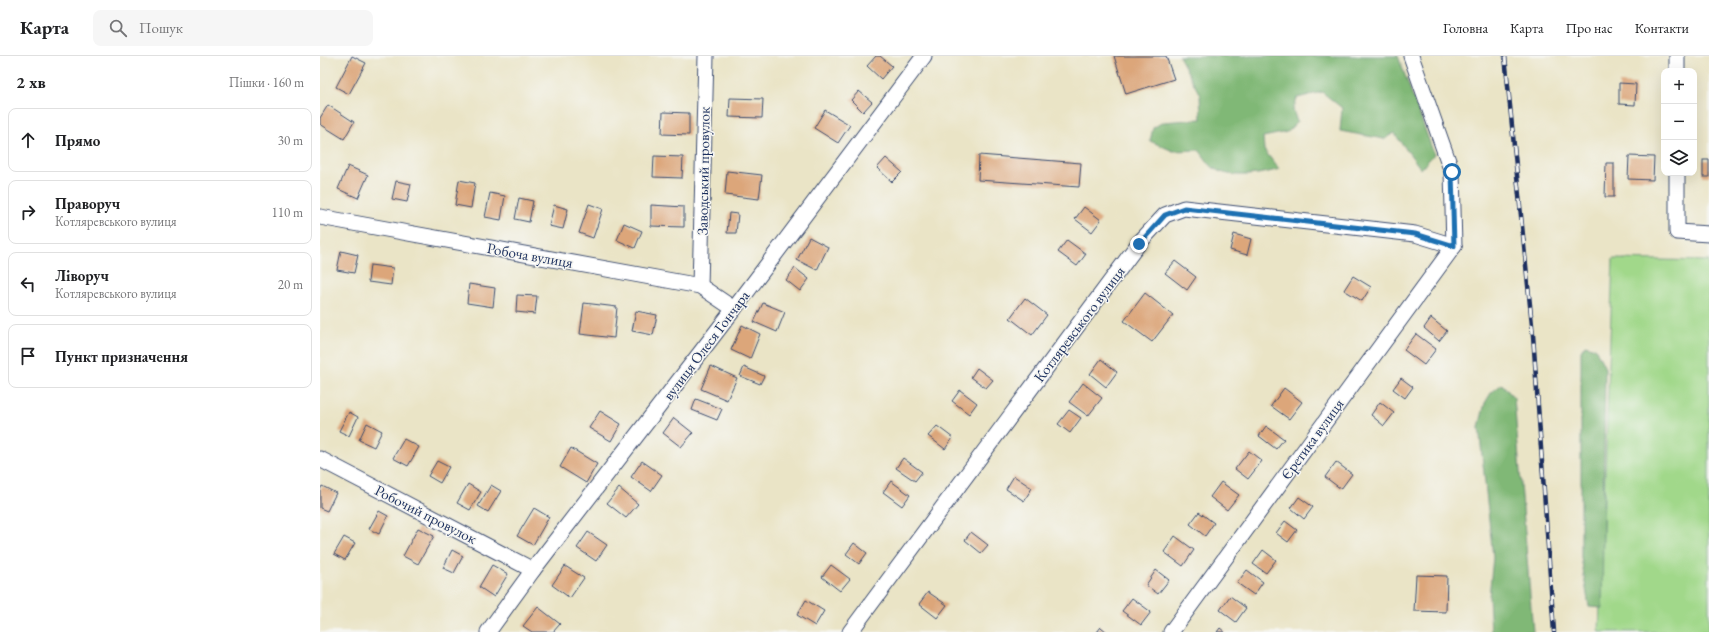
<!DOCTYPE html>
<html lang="uk">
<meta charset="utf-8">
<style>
:root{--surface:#fff;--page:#f6f6f6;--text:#202124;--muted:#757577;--line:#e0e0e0}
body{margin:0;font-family:"EB Garamond",serif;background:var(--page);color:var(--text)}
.controls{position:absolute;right:12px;top:12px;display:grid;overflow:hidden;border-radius:8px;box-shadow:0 4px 16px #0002}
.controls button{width:36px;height:36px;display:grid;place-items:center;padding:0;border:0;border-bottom:1px solid var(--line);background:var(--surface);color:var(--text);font:20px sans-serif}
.stop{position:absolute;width:12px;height:12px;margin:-9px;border:3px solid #1f6fb2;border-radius:50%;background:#fff}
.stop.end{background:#1f6fb2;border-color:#fff;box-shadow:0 1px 4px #0008}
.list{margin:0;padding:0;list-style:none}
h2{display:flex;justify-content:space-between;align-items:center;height:52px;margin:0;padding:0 16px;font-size:17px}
h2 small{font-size:13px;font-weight:400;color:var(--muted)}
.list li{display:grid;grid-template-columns:26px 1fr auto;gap:12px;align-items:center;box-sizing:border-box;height:64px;margin:0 8px 8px;padding:0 8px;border:1px solid var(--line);border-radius:8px}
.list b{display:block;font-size:15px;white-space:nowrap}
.list p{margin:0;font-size:13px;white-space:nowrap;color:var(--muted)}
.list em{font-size:13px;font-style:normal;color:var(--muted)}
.icon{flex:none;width:22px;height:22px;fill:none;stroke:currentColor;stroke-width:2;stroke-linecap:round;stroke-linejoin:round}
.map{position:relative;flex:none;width:1389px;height:576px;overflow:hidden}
header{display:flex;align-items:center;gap:24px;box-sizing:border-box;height:56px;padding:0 20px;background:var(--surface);border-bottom:1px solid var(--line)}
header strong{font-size:19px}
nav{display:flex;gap:22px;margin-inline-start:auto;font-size:14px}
.search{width:280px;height:36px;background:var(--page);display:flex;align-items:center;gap:10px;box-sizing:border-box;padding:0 14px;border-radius:8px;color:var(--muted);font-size:15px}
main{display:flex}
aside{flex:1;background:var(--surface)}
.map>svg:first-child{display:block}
.green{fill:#a1d88a;stroke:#5e8474}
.forest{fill:#80b876;stroke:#4e746a}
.building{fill:#dca67a}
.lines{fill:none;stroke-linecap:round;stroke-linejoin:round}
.minor-casing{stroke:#3a4a6e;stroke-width:17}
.minor{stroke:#fff;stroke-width:15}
.rail-casing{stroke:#1b2f5e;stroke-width:4.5}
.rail{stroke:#f6f6f2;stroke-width:3;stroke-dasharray:9;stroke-linecap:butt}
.route{stroke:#1f6fb2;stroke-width:5}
.labels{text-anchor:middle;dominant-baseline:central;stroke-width:3;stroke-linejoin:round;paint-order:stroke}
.street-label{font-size:15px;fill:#1b2f5e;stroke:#f6f6f2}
</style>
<header>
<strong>Карта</strong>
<div class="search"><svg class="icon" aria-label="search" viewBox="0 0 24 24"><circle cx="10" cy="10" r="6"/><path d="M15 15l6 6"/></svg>Пошук</div>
<nav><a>Головна</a><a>Карта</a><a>Про нас</a><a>Контакти</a></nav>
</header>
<main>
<aside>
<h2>2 хв<small>Пішки · 160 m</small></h2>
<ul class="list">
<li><svg class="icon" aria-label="ahead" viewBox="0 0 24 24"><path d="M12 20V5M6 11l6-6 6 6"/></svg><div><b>Прямо</b></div><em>30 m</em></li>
<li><svg class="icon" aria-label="right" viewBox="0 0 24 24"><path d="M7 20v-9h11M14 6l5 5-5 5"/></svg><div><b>Праворуч</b><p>Котляревського вулиця</p></div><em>110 m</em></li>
<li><svg class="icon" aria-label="left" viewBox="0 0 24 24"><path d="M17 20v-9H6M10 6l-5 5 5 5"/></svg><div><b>Ліворуч</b><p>Котляревського вулиця</p></div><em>20 m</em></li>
<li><svg class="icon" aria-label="arrive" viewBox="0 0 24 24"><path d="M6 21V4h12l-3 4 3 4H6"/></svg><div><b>Пункт призначення</b></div></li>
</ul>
</aside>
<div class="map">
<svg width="1389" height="576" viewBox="0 0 1389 576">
<rect width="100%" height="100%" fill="#f6f6f2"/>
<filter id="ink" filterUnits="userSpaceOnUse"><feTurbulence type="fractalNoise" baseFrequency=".025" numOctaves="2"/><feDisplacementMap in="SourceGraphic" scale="8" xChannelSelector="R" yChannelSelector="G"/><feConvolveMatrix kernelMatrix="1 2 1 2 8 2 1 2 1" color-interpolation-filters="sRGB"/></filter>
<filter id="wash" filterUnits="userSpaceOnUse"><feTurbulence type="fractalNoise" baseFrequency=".012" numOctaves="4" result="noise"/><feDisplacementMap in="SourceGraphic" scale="16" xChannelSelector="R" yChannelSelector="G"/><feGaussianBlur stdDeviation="0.9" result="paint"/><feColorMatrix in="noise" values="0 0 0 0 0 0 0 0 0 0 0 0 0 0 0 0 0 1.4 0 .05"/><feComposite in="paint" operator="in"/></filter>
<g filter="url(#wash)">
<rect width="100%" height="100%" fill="#eae4c6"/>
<polygon class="green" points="1293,203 1389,205 1389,576 1279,576"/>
<g class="forest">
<path d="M859,0H1078L1114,98L1101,113L1074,77L1064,83L1020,75L1022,52L1002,36L977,42L973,54L977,66L967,76L943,81L944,94L959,113C942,119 910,123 895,113C889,109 884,100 879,94L853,95L830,85L833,72L843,66L881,63L880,39Z"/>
<polygon points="1265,289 1275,292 1285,312 1282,552 1269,551 1261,501 1261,295"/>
<polygon points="1182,328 1194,342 1213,576 1171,576 1169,541 1173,501 1159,371 1165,347 1171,337"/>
</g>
<g id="blocks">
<g class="building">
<polygon points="32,0 46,7 29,38 16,31"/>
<polygon points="556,0 560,0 572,10 561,23 547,10"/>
<polygon points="794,0 846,0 854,23 806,38"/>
<polygon points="1299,27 1316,28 1315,49 1299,48"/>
<polygon points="539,35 552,46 543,56 531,44"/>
<polygon points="410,42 443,43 442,62 409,61"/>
<polygon points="8,49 34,66 24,83 0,68 0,62"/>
<polygon points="505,54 530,69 518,87 494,72"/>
<polygon points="343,56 369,57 369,79 342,78"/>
<polygon points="659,99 761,107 759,131 658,124"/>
<polygon points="334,100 363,101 362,122 333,121"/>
<polygon points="1309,100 1334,101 1333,124 1308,123"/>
<polygon points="566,102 582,116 572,126 557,112"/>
<rect x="1383" y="104" width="6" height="17"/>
<polygon points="1286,107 1294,107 1294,141 1285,141"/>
<polygon points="28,110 48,119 38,142 18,133"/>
<polygon points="407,115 442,119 439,143 405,139"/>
<polygon points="139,124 155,127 151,152 135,149"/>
<polygon points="76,125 91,128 87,146 72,143"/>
<polygon points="170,137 185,140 181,164 165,161"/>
<polygon points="199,142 213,145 209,166 195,163"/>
<polygon points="269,148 283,153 273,182 259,177"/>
<polygon points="234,149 248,153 243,173 229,170"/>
<polygon points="331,149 364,151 364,171 331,170"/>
<polygon points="764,151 781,164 772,176 755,163"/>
<polygon points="409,157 418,158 416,177 407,177"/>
<polygon points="304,167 322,175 315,192 297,184"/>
<polygon points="914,178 931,183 927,199 910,194"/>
<polygon points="489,181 508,191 497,214 477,204"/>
<polygon points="747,184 766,198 757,210 738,196"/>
<polygon points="21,195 38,199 34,217 17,214"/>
<polygon points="855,205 876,221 867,234 845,217"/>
<polygon points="50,209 73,212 71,229 48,226"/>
<polygon points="475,212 489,223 480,235 466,224"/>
<polygon points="1033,220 1051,231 1042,245 1024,234"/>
<polygon points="149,228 175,232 173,251 147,247"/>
<polygon points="825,237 853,259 832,286 804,265"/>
<polygon points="197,239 217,240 215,258 196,256"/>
<polygon points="705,242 727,259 712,279 690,262"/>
<polygon points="264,247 297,251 294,282 260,278"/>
<polygon points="443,247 465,256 457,276 434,266"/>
<polygon points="316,255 337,259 333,279 312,275"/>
<polygon points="1111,262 1127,275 1119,285 1104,272"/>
<polygon points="422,269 440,278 430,303 411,294"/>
<polygon points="1096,278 1116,293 1104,309 1084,294"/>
<polygon points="781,303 797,316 786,331 770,318"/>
<polygon points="391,310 417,322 407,344 381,333"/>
<polygon points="424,311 444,320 440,328 420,320"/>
<polygon points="657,312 673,324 666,332 651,321"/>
<polygon points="1081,322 1093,331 1085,342 1073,333"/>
<polygon points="763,327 782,342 768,360 749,346"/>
<polygon points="964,332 982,346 969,363 951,350"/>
<polygon points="640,334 657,347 649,358 632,345"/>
<polygon points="376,343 402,353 397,364 372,354"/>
<polygon points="1060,346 1074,357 1064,370 1051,359"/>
<polygon points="749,354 761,362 750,377 738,368"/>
<polygon points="280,355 301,368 291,385 269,372"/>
<polygon points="29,356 38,361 29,380 19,375"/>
<polygon points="354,362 373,377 361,391 343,377"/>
<polygon points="47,367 62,375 54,391 39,384"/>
<polygon points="617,370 633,382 625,393 608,380"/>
<polygon points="946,370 964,383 956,393 939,380"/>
<polygon points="84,383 99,391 88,410 73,402"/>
<polygon points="251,392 277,408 266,427 240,411"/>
<polygon points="929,395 942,405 928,423 915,413"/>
<polygon points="583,402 602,416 595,425 576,412"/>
<polygon points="117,405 129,411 120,427 108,420"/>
<polygon points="322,405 342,419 331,435 311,421"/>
<polygon points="1016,406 1032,418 1021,433 1005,421"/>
<polygon points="694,420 712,432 704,445 686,433"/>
<polygon points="571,425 590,439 582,450 563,436"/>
<polygon points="901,426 919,439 907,454 890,441"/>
<polygon points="148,428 161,436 150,454 137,447"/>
<polygon points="171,429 181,435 168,456 158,450"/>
<polygon points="2,430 16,437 7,455 0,452 0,434"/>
<polygon points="299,432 318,448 306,462 287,447"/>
<polygon points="979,441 993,451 984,463 971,452"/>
<polygon points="214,452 229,461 213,489 197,480"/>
<polygon points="59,455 68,460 59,478 49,473"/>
<polygon points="879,456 894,467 885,480 870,468"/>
<polygon points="965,465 977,474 968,486 956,477"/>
<polygon points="98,472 114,480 98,508 83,500"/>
<polygon points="268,476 287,489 276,505 257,492"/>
<polygon points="651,476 668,489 661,497 645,484"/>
<polygon points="855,480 874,494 863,510 844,496"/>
<polygon points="24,481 35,487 25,504 14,498"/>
<polygon points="534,487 547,497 539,508 526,498"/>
<polygon points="132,494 143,500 134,517 123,512"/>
<polygon points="943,494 956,504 946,517 933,508"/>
<polygon points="172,509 188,518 174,541 159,531"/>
<polygon points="511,509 530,523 520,535 502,521"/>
<polygon points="245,510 264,522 250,542 232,529"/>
<polygon points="836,514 849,524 838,538 826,529"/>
<polygon points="927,514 943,526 934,539 917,527"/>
<polygon points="1096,519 1127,520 1126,556 1094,555"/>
<polygon points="608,536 627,549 617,562 599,548"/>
<polygon points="910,540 926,552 916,566 900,554"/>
<polygon points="812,542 831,556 821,569 802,555"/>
<polygon points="486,544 504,555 495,570 477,559"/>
<polygon points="218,551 240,568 233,576 212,576 203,570"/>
<polygon points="781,571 787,576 777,576"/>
<polygon points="900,572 905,576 897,576"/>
</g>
</g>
</g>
<g filter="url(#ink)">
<use href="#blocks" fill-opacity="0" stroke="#3a4a6e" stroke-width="1"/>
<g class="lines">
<defs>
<g id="minor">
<polyline points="1091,0 1132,116 1134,190"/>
<polyline points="1357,0 1357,15"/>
<polyline points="1357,117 1357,176 1389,178"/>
<polyline points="0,161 380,230 414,253"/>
<polyline points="380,230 386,0"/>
<polyline points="0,403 213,514"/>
<polyline points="168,576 213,514 414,253 604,0"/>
<polyline points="530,576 819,187 845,159 864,152 1095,178 1134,190"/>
<polyline points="851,576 1134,190"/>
</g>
</defs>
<use href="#minor" class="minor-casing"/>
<use href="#minor" class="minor"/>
<defs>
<polyline id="rail" points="1185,0 1213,279 1234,576"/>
</defs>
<use href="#rail" class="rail-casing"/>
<use href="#rail" class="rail"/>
</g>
</g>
<g class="lines" filter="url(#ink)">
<polyline class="route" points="819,188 845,159 864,152 1095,178 1134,190 1132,116"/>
</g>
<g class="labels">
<g class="street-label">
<text transform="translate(383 115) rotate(-89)">Заводський провулок</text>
<text transform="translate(210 199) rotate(10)">Робоча вулиця</text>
<text transform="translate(759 268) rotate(-53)">Котляревського вулиця</text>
<text transform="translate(386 289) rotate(-53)">вулиця Олеся Гончара</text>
<text transform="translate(992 383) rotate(-54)">Єретика вулиця</text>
<text transform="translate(106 458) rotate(27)">Робочий провулок</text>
</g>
</g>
</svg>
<div class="controls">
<button>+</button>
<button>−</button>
<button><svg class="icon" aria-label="layers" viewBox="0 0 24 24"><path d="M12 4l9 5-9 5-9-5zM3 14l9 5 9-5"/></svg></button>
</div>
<div class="stop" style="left:1132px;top:116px"></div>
<div class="stop end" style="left:819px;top:188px"></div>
</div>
</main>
